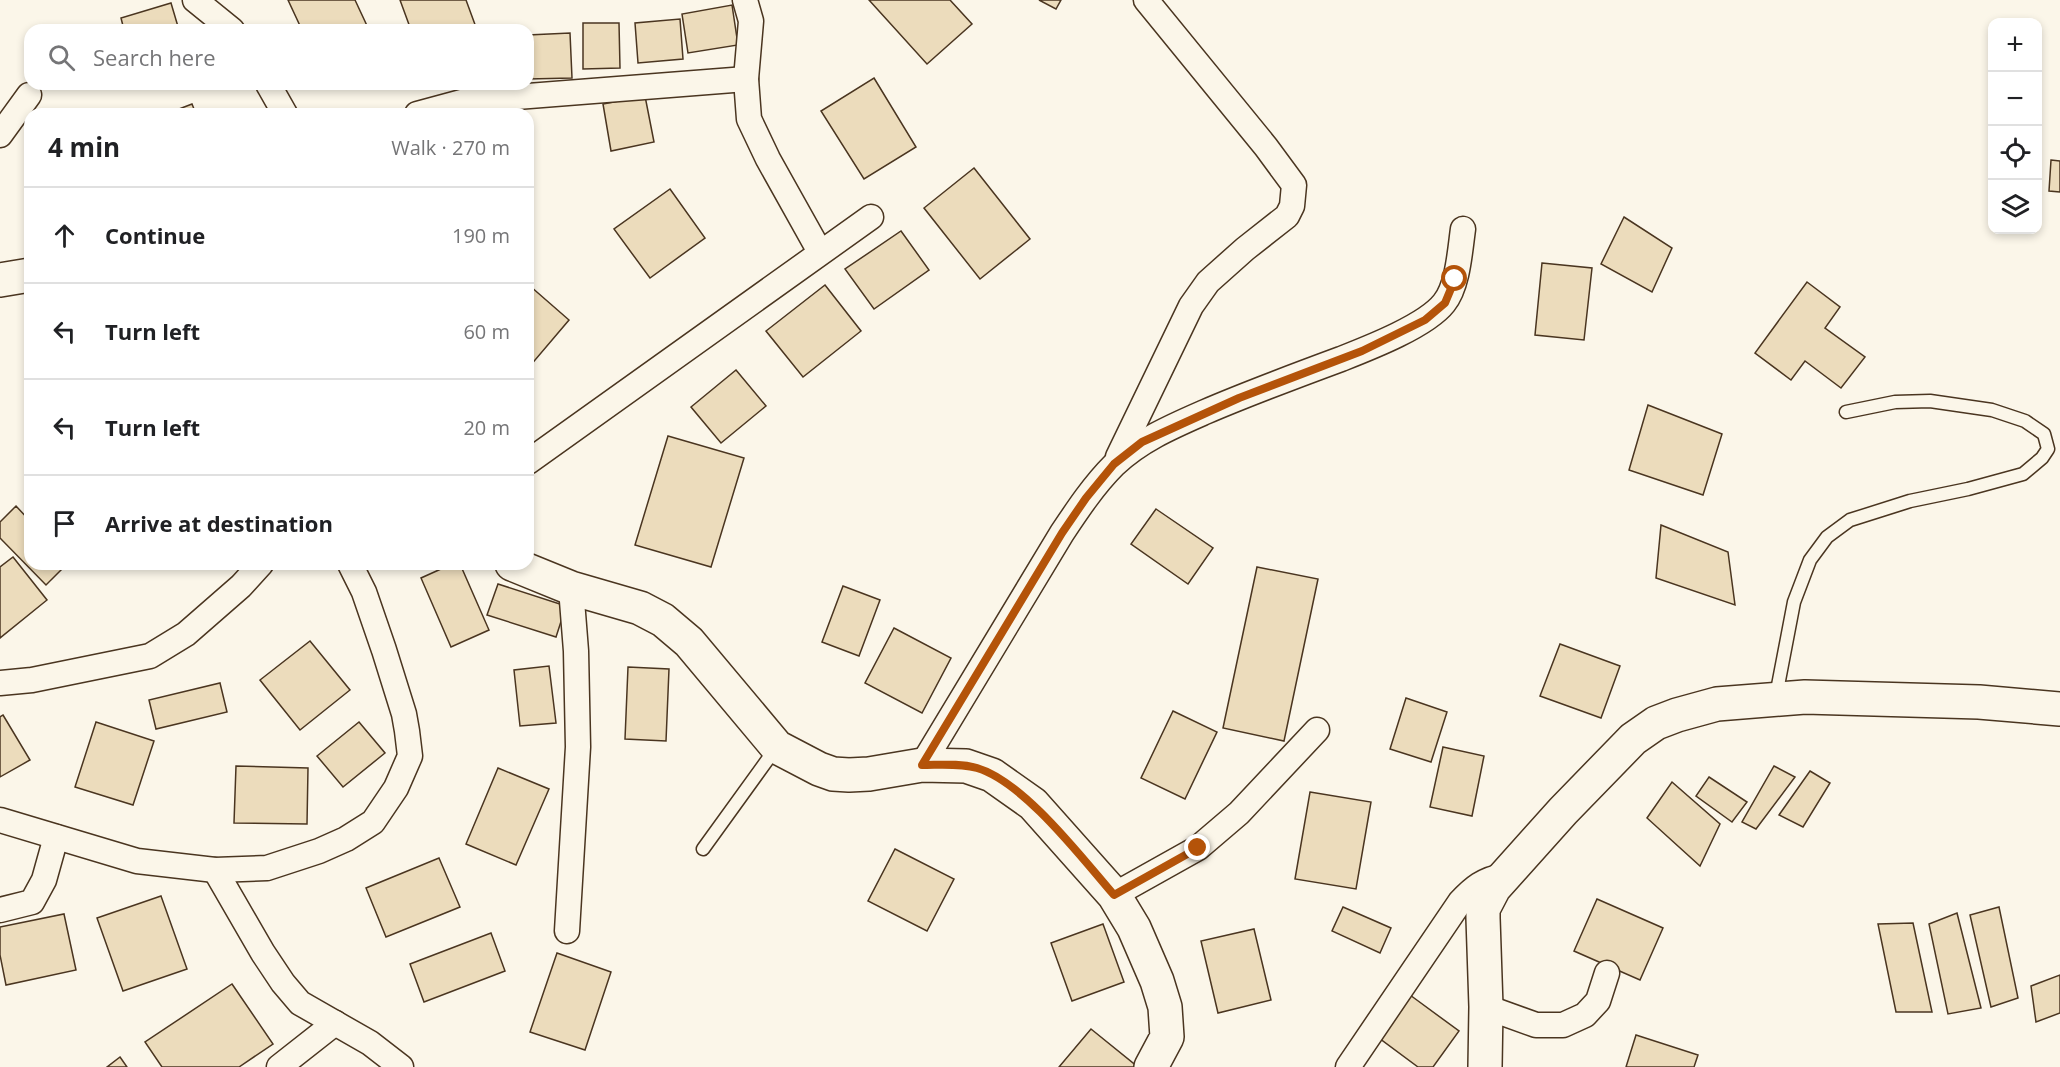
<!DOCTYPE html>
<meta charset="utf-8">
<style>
:root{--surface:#fff;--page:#f6f6f6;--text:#202124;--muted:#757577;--line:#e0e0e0}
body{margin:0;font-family:"Open Sans",sans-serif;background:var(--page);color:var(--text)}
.controls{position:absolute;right:18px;top:18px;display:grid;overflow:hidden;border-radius:12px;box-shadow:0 3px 9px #0003}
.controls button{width:54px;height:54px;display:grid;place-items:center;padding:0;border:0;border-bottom:2px solid var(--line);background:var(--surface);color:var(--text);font:30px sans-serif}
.stop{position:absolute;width:18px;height:18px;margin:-14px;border:4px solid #b45309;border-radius:50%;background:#fff}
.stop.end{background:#b45309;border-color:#fff;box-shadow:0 2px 6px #0008}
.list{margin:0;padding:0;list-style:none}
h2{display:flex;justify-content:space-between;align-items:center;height:78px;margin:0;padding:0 24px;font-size:26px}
h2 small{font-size:20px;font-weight:400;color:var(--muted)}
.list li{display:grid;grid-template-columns:39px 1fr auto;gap:18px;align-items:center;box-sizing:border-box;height:96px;padding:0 24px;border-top:2px solid var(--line)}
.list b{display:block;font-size:22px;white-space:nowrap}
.list em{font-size:20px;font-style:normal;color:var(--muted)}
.icon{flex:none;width:33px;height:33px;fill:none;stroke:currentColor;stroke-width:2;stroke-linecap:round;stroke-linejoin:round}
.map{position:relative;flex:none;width:2060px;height:1067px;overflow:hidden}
.search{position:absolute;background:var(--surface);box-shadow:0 3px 9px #0003;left:24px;top:24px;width:510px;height:66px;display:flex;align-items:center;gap:15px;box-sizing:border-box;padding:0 21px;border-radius:18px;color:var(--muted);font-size:22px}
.panel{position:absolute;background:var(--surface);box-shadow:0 3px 9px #0003;left:24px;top:108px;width:510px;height:462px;border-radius:18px}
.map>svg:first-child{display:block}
.building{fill:#ecdcbc;stroke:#4a3520;stroke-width:1.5}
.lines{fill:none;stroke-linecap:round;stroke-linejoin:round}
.lane-casing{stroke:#4a3520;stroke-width:15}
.street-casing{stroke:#4a3520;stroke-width:27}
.secondary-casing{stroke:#4a3520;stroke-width:36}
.lane{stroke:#fbf6e9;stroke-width:12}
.street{stroke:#fbf6e9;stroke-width:24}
.secondary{stroke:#fbf6e9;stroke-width:33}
.route{stroke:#b45309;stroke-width:8}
</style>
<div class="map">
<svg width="2060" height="1067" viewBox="0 0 2060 1067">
<rect width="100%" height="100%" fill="#fbf6e9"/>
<g class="building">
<polygon points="288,0 355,0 369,30 302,30"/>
<polygon points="400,0 466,0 477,30 411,30"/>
<polygon points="869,0 950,0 972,24 927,64"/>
<polygon points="1039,0 1061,0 1056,9"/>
<polygon points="171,3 179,30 124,30 121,18"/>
<polygon points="732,5 738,45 688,53 682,14"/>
<polygon points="680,19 683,59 638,63 635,23"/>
<polygon points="583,23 619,23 620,68 583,69"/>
<polygon points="570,33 572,78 528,79 528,35"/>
<polygon points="874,78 916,147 864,179 821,111"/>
<polygon points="645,96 654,142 611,151 603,104"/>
<polygon points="192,104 196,114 166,114"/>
<polygon points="2051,160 2060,161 2060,192 2049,191"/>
<polygon points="974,168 1030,239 980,279 924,208"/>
<polygon points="670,189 705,238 650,278 614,229"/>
<polygon points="1624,217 1672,248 1652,292 1601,264"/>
<polygon points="901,231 929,270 874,309 845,269"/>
<polygon points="1542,263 1592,268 1584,340 1535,335"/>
<polygon points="1807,282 1840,307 1825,328 1865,357 1841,388 1805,361 1791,380 1755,353"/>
<polygon points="825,285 861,331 803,377 766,331"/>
<polygon points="530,286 569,320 530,366 528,364 528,289"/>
<polygon points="736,370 766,406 721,443 691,407"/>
<polygon points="1648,405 1722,434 1703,495 1629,470"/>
<polygon points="668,436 744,458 711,567 635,545"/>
<polygon points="16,506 30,521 30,564 67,564 46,585 0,538 0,522"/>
<polygon points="1156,509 1213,548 1188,584 1131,544"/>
<polygon points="1661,525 1728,552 1735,605 1656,578"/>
<polygon points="13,557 47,600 0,638 0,567"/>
<polygon points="452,564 460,564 489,630 451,647 421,578"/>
<polygon points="1257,567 1318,579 1284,741 1223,728"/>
<polygon points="498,584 566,606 556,637 487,615"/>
<polygon points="843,586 880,600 859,656 822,642"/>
<polygon points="894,628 951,658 922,713 865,683"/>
<polygon points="310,641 350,690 300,730 260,680"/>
<polygon points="1560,644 1620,666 1601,718 1540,696"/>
<polygon points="549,666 556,723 520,726 514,670"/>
<polygon points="628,667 669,669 666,741 625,739"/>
<polygon points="220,683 227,712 156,729 149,700"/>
<polygon points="1406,698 1447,712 1431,762 1390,749"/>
<polygon points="1173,711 1217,732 1185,799 1141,778"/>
<polygon points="3,715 30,760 0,777 0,717"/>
<polygon points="96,722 154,741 133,805 75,787"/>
<polygon points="359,722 385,753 343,787 317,756"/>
<polygon points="1443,747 1484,756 1472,816 1430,807"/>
<polygon points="236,766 308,768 307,824 234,823"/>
<polygon points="1774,766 1795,777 1756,829 1742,822"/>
<polygon points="498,768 549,789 516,865 466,844"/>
<polygon points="1810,771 1830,783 1803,827 1779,815"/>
<polygon points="1709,777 1747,802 1732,822 1696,796"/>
<polygon points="1672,782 1720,824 1700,866 1647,818"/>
<polygon points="1310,792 1371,802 1356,889 1295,879"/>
<polygon points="895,849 954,879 927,931 868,901"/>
<polygon points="439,858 460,907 386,937 366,888"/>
<polygon points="161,896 187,969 123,991 97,918"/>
<polygon points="1597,899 1663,928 1640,980 1574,951"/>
<polygon points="1343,907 1391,928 1380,953 1332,931"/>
<polygon points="1999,907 2018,998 1991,1007 1970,915"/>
<polygon points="1957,913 1981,1008 1948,1014 1929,924"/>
<polygon points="64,914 76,970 6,985 0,955 0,927"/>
<polygon points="1913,923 1932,1012 1896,1012 1878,924"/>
<polygon points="1103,924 1124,982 1072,1001 1051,943"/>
<polygon points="1254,929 1271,1000 1218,1013 1201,941"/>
<polygon points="491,933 505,971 424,1002 410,964"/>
<polygon points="557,953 611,972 585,1050 530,1032"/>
<polygon points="2060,975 2060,1013 2036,1022 2031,986"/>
<polygon points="232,984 273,1044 239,1067 162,1067 145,1042"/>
<polygon points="1410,995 1459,1031 1433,1067 1418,1067 1379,1038"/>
<polygon points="1091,1029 1138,1067 1059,1067"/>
<polygon points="1636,1035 1698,1055 1694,1067 1626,1067"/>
<polygon points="120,1057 127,1067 107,1067"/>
</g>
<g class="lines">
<defs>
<g id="lane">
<polyline points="1776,696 1794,602 1810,560 1827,537 1850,520 1910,501 1968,489 2023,474 2042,458 2048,449 2044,434 2025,421 1992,410 1930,401 1895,402 1846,412"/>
<polyline points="703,849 776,748"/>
</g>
<g id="street">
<polyline points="195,0 232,30"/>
<polyline points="745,0 751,21 746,79 749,119 768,159 820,252"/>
<polyline points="268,84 285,114"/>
<polyline points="417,114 465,101 746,79"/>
<polyline points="0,135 29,95"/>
<polyline points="1118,457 1191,306 1208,282 1245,249 1287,216 1292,206 1294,185 1266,147 1146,0"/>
<polyline points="528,462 871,217"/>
<polyline points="0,683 32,680 150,656 186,634 241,586 261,564"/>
<path d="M922,765L1062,533C1078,509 1094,485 1114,465C1140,440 1173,426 1205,412C1249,393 1295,376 1341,359C1369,348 1426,326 1444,303C1458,286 1460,250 1463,229"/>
<polyline points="0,820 137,861 215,870 267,868 319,851 346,839 373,822 396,788 410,756 407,731 404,714 384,650 364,592 350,564"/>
<polyline points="215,870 263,953 283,983 300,1003 370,1043 401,1067"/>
<polyline points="1114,895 1198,848 1239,813 1317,730"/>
<polyline points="0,910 32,902 44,880 56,837"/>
<polyline points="567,931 578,747 576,651 571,588"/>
<polyline points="1486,1007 1536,1025 1563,1025 1585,1015 1598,1001 1607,973"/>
<polyline points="279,1067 335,1023"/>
<path d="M1348,1067L1460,902C1473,888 1484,879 1503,876"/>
</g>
<g id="secondary">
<polyline points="0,280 30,275"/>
<polyline points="512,564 571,588 640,608 663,620 689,642 777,747 819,769 833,774 849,775 869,774 922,765 966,766 992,775 1033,804 1114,895 1134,928 1157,981 1165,1007 1167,1037 1151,1067"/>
<polyline points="1485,1067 1486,1007 1483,918 1483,909 1494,888 1563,811 1633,739 1656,723 1677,715 1717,704 1805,697 1979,702 2060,709"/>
</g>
</defs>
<use href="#lane" class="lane-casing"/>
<use href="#street" class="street-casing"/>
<use href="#secondary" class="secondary-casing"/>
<use href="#lane" class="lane"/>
<use href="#street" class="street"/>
<use href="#secondary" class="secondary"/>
</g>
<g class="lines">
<path class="route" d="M1198,848L1114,895C1081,857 1024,782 977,768C959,763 940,765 922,765L1062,533L1086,498L1114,464L1142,442L1239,398L1362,351L1425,320L1445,303L1455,279"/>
</g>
</svg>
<div class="controls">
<button>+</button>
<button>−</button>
<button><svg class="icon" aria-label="locate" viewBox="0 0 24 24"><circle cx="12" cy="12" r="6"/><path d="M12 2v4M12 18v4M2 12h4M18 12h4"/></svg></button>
<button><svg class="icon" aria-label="layers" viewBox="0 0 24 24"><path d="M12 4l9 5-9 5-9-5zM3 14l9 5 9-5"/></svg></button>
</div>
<div class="stop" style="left:1455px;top:279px"></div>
<div class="stop end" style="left:1198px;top:848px"></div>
<div class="search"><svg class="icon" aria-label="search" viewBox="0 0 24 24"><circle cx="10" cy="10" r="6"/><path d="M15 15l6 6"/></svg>Search here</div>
<section class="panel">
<h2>4 min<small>Walk · 270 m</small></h2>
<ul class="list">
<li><svg class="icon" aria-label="ahead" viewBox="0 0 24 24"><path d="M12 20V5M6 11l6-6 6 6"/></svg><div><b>Continue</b></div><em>190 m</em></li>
<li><svg class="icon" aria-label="left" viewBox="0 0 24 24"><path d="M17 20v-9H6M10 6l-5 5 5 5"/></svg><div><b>Turn left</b></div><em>60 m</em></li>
<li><svg class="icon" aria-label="left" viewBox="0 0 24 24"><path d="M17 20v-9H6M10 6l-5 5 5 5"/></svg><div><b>Turn left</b></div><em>20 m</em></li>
<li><svg class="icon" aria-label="arrive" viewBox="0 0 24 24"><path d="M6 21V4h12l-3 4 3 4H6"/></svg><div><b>Arrive at destination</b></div></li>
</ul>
</section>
</div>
